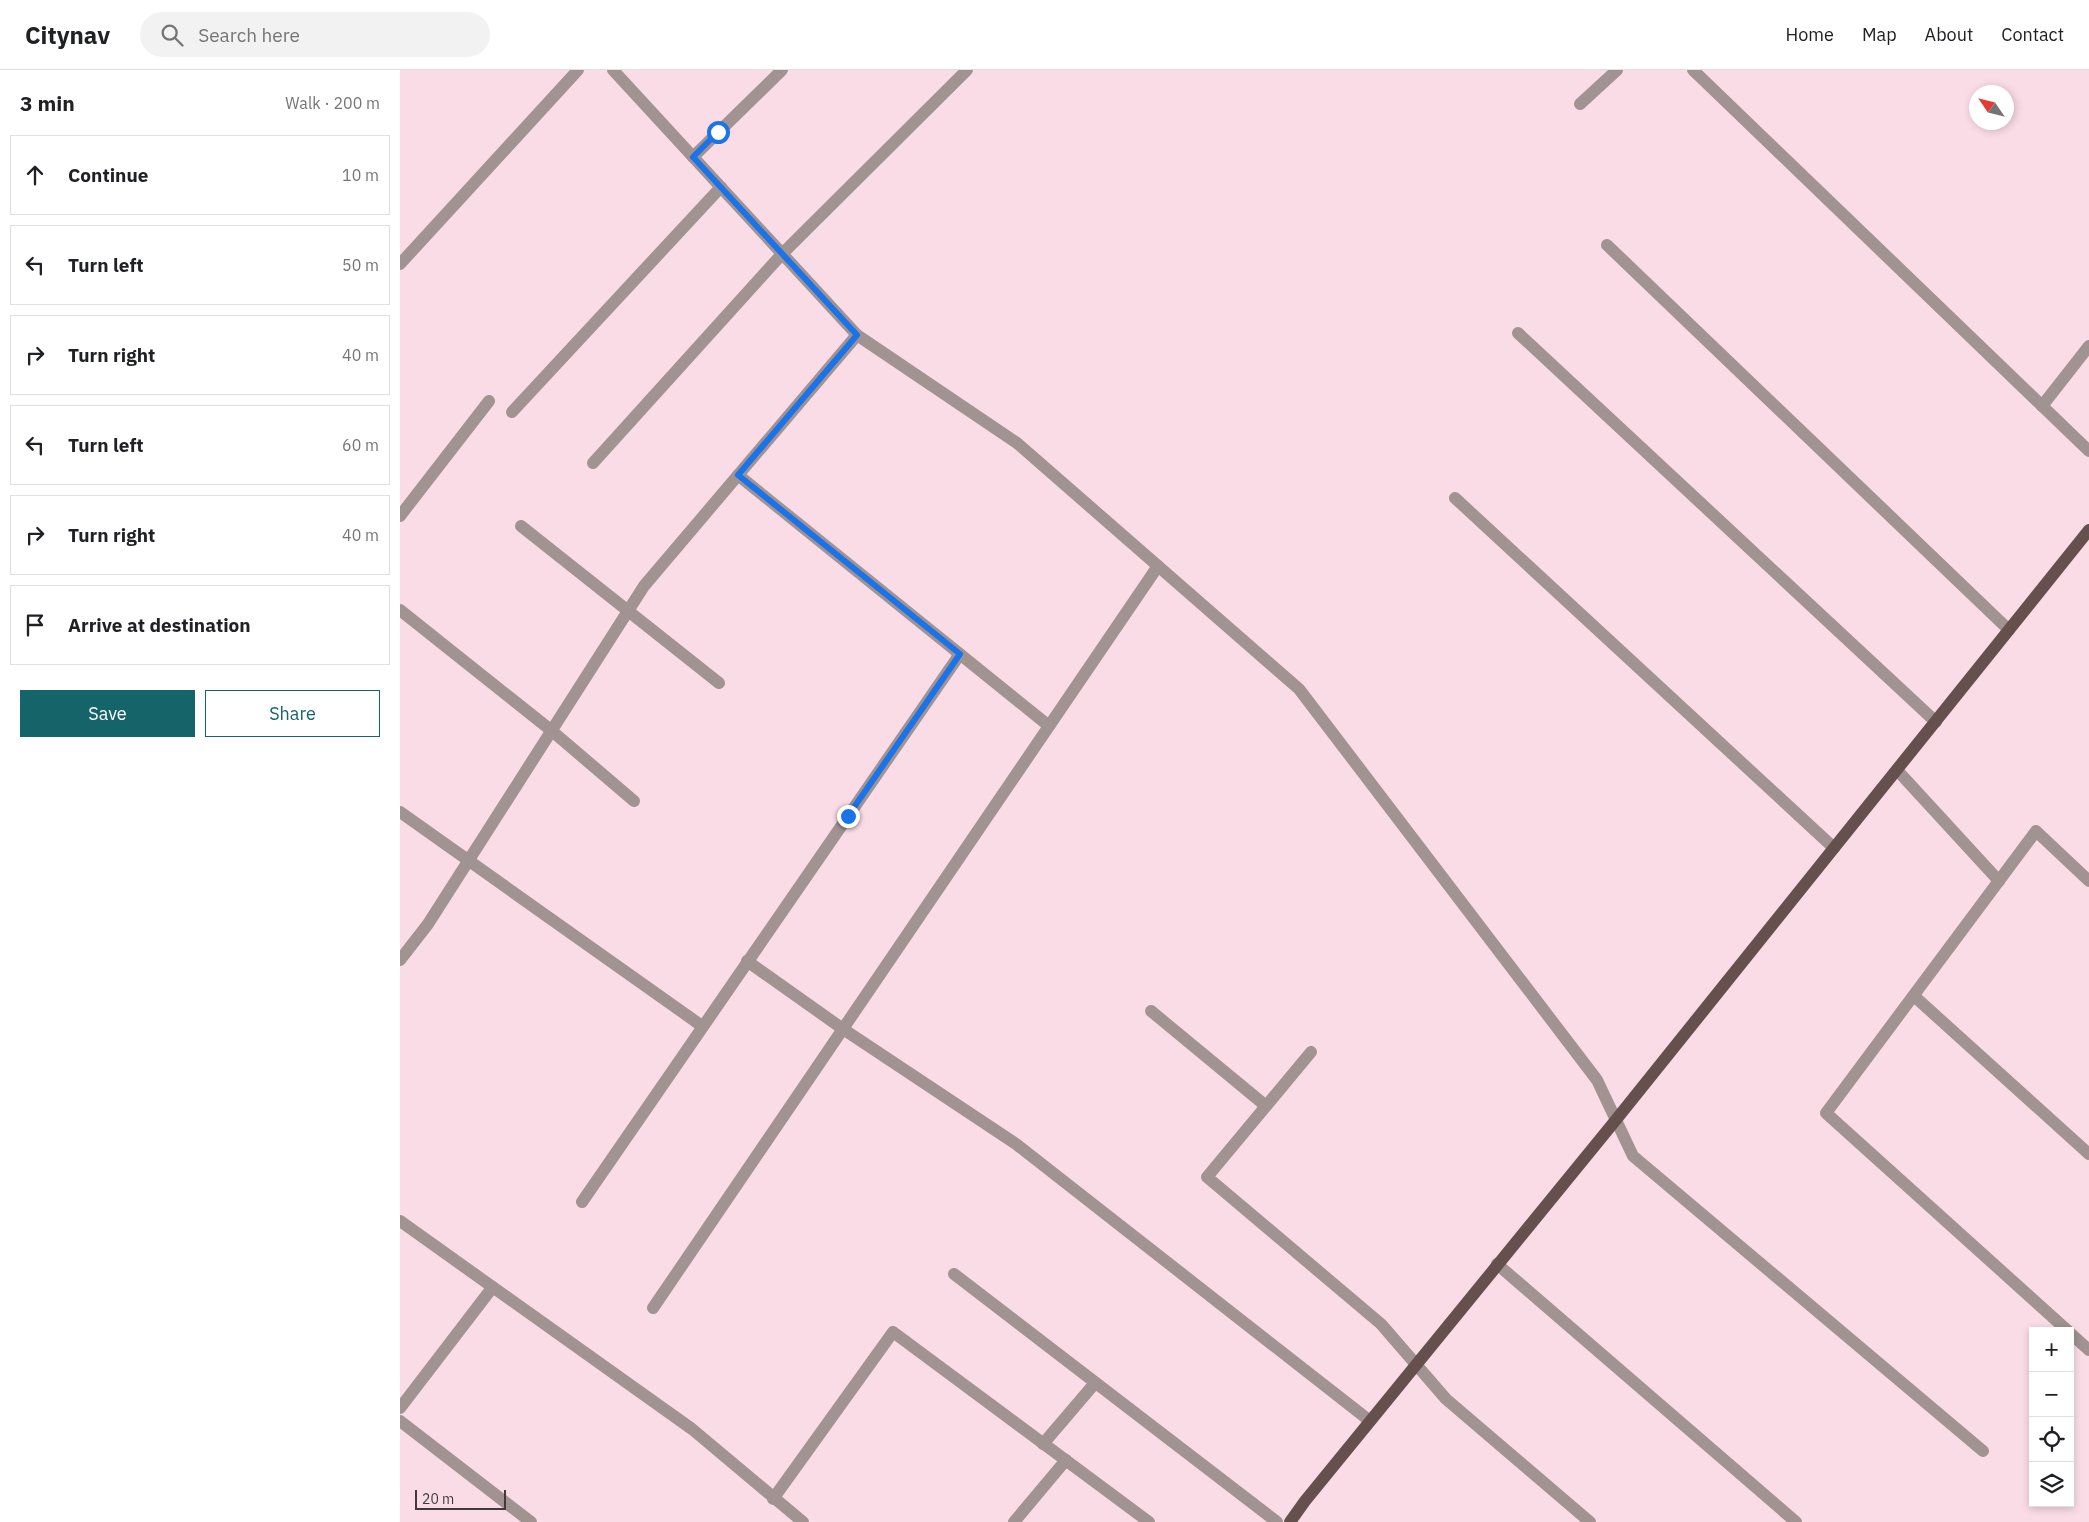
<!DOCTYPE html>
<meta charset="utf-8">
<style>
:root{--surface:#fff;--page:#f2f2f2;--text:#202124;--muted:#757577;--line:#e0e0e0;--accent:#15646a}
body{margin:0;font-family:"IBM Plex Sans",sans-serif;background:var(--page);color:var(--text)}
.controls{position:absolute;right:15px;bottom:15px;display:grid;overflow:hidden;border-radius:0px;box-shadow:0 2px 8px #0003}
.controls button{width:45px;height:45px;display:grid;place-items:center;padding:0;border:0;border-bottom:1px solid var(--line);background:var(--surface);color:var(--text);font:25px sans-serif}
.compass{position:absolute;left:1569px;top:15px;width:45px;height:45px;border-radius:50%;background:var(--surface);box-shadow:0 2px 8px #0003;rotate:305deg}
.scale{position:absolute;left:15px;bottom:12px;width:91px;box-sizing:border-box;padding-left:5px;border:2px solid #44383c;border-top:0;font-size:14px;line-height:18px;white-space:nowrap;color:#44383c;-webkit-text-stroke:4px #fadce6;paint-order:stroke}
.stop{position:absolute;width:15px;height:15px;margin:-11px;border:4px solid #1a73e8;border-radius:50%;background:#fff}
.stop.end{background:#1a73e8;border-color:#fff;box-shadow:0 1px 5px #0008}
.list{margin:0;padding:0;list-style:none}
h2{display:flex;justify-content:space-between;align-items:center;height:65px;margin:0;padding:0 20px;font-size:21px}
h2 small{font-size:16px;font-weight:400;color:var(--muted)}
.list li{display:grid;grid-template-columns:32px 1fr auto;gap:15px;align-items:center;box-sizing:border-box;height:80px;margin:0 10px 10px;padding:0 10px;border:1px solid var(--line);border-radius:0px}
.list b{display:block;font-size:19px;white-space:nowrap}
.list em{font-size:16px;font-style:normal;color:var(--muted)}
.actions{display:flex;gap:10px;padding:15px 20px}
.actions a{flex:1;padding:11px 0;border:1px solid var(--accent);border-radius:0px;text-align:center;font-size:18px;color:var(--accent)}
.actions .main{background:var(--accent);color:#fff}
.icon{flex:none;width:28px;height:28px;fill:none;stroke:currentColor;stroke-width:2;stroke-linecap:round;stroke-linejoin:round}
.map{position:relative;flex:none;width:1689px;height:1452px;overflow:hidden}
header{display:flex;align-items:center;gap:30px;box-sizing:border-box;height:70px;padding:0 25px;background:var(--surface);border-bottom:1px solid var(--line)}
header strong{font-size:24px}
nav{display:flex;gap:28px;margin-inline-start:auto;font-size:18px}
.search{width:350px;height:45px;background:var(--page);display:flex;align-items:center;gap:12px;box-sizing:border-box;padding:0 18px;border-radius:28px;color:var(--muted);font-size:19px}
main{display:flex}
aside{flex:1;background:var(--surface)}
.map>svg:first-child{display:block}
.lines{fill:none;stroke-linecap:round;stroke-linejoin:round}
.minor{stroke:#a09391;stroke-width:12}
.major{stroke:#66504e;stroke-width:12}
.route{stroke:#1a73e8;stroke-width:6}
</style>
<header>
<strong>Citynav</strong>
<div class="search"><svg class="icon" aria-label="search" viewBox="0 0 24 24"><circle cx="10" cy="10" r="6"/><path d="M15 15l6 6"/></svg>Search here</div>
<nav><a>Home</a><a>Map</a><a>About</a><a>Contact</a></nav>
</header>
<main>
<aside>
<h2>3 min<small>Walk · 200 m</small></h2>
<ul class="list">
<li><svg class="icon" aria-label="ahead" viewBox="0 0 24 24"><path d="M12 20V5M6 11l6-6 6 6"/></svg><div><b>Continue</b></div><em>10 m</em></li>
<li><svg class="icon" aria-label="left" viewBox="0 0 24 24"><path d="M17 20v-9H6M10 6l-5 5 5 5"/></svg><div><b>Turn left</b></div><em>50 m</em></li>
<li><svg class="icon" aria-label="right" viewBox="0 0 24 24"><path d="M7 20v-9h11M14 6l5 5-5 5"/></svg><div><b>Turn right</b></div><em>40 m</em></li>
<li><svg class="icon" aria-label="left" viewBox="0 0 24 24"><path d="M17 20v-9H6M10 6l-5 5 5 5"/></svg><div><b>Turn left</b></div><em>60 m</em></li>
<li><svg class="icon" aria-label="right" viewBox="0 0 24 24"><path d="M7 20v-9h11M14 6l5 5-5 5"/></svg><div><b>Turn right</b></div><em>40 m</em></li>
<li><svg class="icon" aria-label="arrive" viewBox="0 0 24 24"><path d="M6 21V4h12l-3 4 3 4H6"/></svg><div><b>Arrive at destination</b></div></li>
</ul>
<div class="actions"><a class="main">Save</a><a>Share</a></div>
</aside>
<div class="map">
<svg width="1689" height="1452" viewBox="0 0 1689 1452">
<rect width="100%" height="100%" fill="#fadce6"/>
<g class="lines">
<g class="minor">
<polyline points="213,0 457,265 617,373 899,619 1197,1010 1233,1086 1583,1381"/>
<polyline points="1293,0 1689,381"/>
<polyline points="1180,34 1217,0"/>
<polyline points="293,87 382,0"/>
<polyline points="1207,175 1609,560"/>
<polyline points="0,194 178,0"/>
<polyline points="1118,263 1536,652"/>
<polyline points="1642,336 1689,276"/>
<polyline points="112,342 321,117"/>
<polyline points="193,393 382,184 567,0"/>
<polyline points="338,405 649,656"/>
<polyline points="1055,428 1434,778"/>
<polyline points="0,446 89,331"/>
<polyline points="121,456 319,613"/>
<polyline points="0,540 152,661 234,731"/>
<polyline points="1497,700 1599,811"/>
<polyline points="0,742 302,956"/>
<polyline points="0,890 28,854 244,516 457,265"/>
<polyline points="347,891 443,959 616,1074 970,1351"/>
<polyline points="1514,926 1689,1084"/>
<polyline points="751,941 866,1036"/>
<polyline points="911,982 807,1107 981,1254 1046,1329 1190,1452"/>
<polyline points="182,1132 560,584"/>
<polyline points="0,1151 292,1359 403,1452"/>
<polyline points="1097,1194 1396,1452"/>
<polyline points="554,1204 877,1452"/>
<polyline points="253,1238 758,496"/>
<polyline points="1668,1261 1426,1043 1636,761 1689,811"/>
<polyline points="1670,1263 1689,1280"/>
<polyline points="0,1338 92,1218"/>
<polyline points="0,1351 131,1452"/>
<polyline points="643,1374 695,1313"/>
<polyline points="373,1429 493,1262 749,1452"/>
<polyline points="614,1452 666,1390"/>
</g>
<polyline class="major" points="890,1452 905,1431 1215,1051 1689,460"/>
</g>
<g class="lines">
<polyline class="route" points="318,62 293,87 457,265 338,405 560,584 448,746"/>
</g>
</svg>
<div class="controls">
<button>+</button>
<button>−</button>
<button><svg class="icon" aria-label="locate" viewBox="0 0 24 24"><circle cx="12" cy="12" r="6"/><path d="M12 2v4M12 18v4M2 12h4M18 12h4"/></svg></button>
<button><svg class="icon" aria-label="layers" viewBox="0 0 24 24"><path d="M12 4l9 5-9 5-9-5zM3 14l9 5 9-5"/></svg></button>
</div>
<svg class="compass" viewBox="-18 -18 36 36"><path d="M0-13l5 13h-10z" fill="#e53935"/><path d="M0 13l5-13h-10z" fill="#757577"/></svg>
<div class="scale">20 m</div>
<div class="stop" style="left:318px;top:62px"></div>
<div class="stop end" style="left:448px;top:746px"></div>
</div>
</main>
